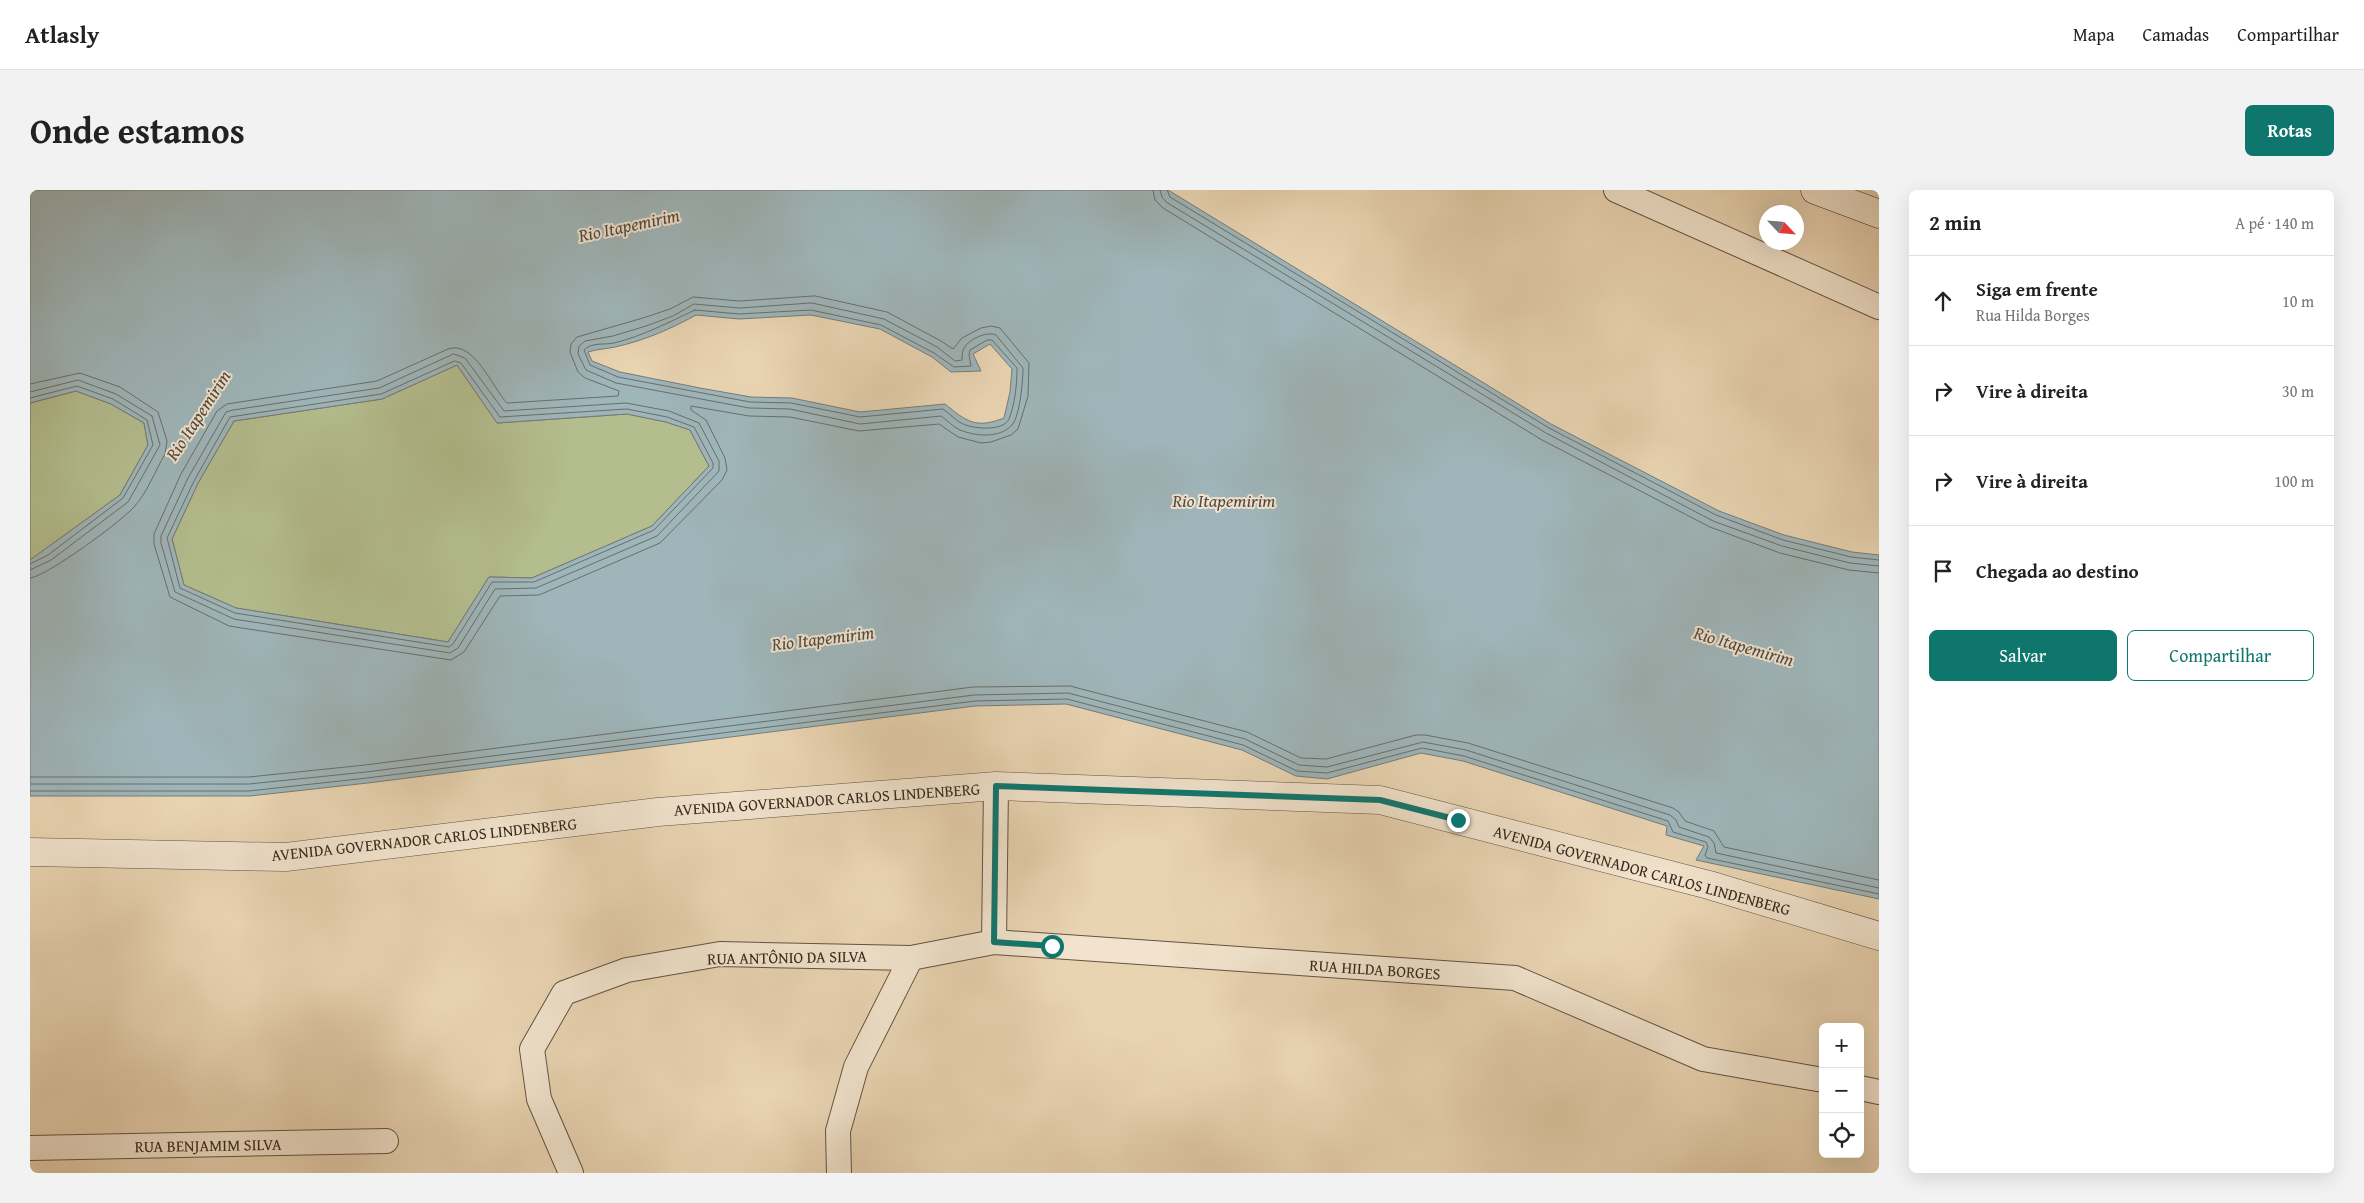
<!DOCTYPE html>
<html lang="pt">
<meta charset="utf-8">
<style>
:root{--surface:#fff;--page:#f2f2f2;--text:#222;--muted:#767676;--line:#e0e0e0;--accent:#0f766e}
body{margin:0;font-family:"Gentium Book Plus",serif;background:var(--page);color:var(--text)}
.controls{position:absolute;right:15px;bottom:15px;display:grid;overflow:hidden;border-radius:8px;box-shadow:0 5px 20px #0002}
.controls button{width:45px;height:45px;display:grid;place-items:center;padding:0;border:0;border-bottom:1px solid var(--line);background:var(--surface);color:var(--text);font:25px sans-serif}
.compass{position:absolute;left:1729px;top:15px;width:45px;height:45px;border-radius:50%;background:var(--surface);box-shadow:0 5px 20px #0002;rotate:116deg}
.stop{position:absolute;width:15px;height:15px;margin:-11px;border:4px solid #0f766e;border-radius:50%;background:#fff}
.stop.end{background:#0f766e;border-color:#fff;box-shadow:0 1px 5px #0008}
.list{margin:0;padding:0;list-style:none}
h2{display:flex;justify-content:space-between;align-items:center;height:65px;margin:0;padding:0 20px;font-size:21px}
h2 small{font-size:16px;font-weight:400;color:var(--muted)}
.list li{display:grid;grid-template-columns:32px 1fr auto;gap:15px;align-items:center;box-sizing:border-box;height:90px;padding:0 20px;border-top:1px solid var(--line)}
.list b{display:block;font-size:19px;white-space:nowrap}
.list p{margin:0;font-size:16px;white-space:nowrap;color:var(--muted)}
.list em{font-size:16px;font-style:normal;color:var(--muted)}
.actions{display:flex;gap:10px;padding:15px 20px}
.actions a{flex:1;padding:11px 0;border:1px solid var(--accent);border-radius:8px;text-align:center;font-size:18px;color:var(--accent)}
.actions .main{background:var(--accent);color:#fff}
.icon{flex:none;width:28px;height:28px;fill:none;stroke:currentColor;stroke-width:2;stroke-linecap:round;stroke-linejoin:round}
.map{position:relative;flex:none;width:1849px;height:983px;overflow:hidden;border-radius:8px}
header{display:flex;align-items:center;gap:30px;box-sizing:border-box;height:70px;padding:0 25px;background:var(--surface);border-bottom:1px solid var(--line)}
header strong{font-size:24px}
nav{display:flex;gap:28px;margin-inline-start:auto;font-size:18px}
.intro{display:flex;align-items:center;justify-content:space-between;box-sizing:border-box;height:120px;padding:0 30px}
h1{margin:0;font-size:35px}
.button{padding:12px 22px;border-radius:8px;background:var(--accent);color:#fff;font-size:18px;font-weight:700}
main{display:flex;gap:30px;padding:0 30px}
aside{flex:1;background:var(--surface);border-radius:8px;box-shadow:0 5px 20px #0002}
.map>svg:first-child{display:block}
.green{fill:#b3bd8e;stroke:#757255}
.water{fill:#9eb5b9;stroke:#757c7a;fill-rule:evenodd}
.lines{fill:none;stroke-linecap:round;stroke-linejoin:round}
.shore{stroke:#6a6e6a;stroke-width:1}
.minor-casing{stroke:#645242;stroke-width:26}
.tertiary-casing{stroke:#645242;stroke-width:29}
.secondary-casing{stroke:#37271c;stroke-width:29}
.minor{stroke:#f1e3cd;stroke-width:24}
.tertiary{stroke:#f1e3cd;stroke-width:28}
.secondary{stroke:#f1e3cd;stroke-width:28}
.route{stroke:#0f766e;stroke-width:6}
.labels{text-anchor:middle;dominant-baseline:central;stroke-width:4;stroke-linejoin:round;paint-order:stroke}
.street-label{font-size:16px;fill:#37271c;stroke:#f1e3cd}
.water-label{font-size:18px;font-style:italic;fill:#514a43;stroke:#f1e3cd}
</style>
<header>
<strong>Atlasly</strong>
<nav><a>Mapa</a><a>Camadas</a><a>Compartilhar</a></nav>
</header>
<div class="intro"><h1>Onde estamos</h1><a class="button">Rotas</a></div>
<main>
<div class="map">
<svg width="1849" height="983" viewBox="0 0 1849 983">
<rect width="100%" height="100%" fill="#e9d4b2"/>
<filter id="stains"><feTurbulence type="fractalNoise" baseFrequency=".004" numOctaves="4"/><feColorMatrix values="0 0 0 0 .2 0 0 0 0 .09 0 0 0 0 .02 0 0 0 .5 -.17"/></filter>
<radialGradient id="worn" r=".72"><stop offset=".6" stop-color="#630" stop-opacity="0"/><stop offset="1" stop-color="#630" stop-opacity=".3"/></radialGradient>
<g class="green">
<polygon points="427,175 467,233 597,224 636,232 660,240 679,276 622,336 502,388 459,387 418,452 206,418 154,395 142,349 168,293 204,231 352,209"/>
<polygon points="46,201 81,214 114,233 118,255 90,305 0,370 0,213"/>
</g>
<path class="water" d="M0,0H1138L1521,234L1689,321L1754,345L1822,362L1849,365V709L1666,670L1674,656L1636,645L1637,636L1433,571L1391,563L1297,589L1266,586L1212,560L1036,514L945,516L338,593L220,606H0V370L90,305L118,255L114,233L81,214L46,201L0,213ZM666,125L709,129L781,125L850,139L902,167L921,182L951,181L943,164L960,154L982,179L980,202L974,228C946,239 937,232 915,214L830,222L762,208L721,207L670,198L590,182L562,171L558,162C567,159 576,159 585,157C613,151 641,139 666,125ZM427,175L467,233L597,224L636,232L660,240L679,276L622,336L502,388L459,387L418,452L206,418L154,395L142,349L168,293L204,231L352,209Z"/>
<g class="lines">
<g class="shore">
<polyline points="1123,0 1125,10 1133,18 1512,250 1680,337 1750,363 1819,380 1849,383"/>
<polyline points="1130,0 1132,7 1136,12 1516,243 1683,331 1752,356 1820,373 1849,376"/>
<polyline points="1137,0 1140,7 1519,238 1686,325 1753,350 1821,367 1849,370"/>
<path d="M785,106L857,122L911,151L923,159L932,148L951,138L961,136L970,138L999,173L998,206L988,239L981,245L961,252L951,253L928,247L909,234L829,241L760,227L719,226L661,216V220L676,230L695,268L697,280L692,290L630,353L509,405L470,406L434,462L421,470L199,436L140,407L124,354V344L151,284L187,221L197,214L347,191L418,159C444,150 462,197 477,213L588,206L589,201L555,188L548,182L540,162L541,154L547,147L613,128L640,119L663,107L709,111Z"/>
<path d="M782,113L854,129L907,157L925,171L932,170C932,166 932,162 934,158C939,149 957,141 966,145L993,178C993,190 990,226 982,235C969,249 945,246 930,240C923,237 917,230 911,226L830,234L760,219L719,218L586,193L556,180L548,164L549,156L555,151L583,146L616,136L643,126L664,114L709,118Z"/>
<path d="M665,120L709,124L781,120L851,135L904,163L924,177L941,176L939,165L940,160L957,150H962L987,178C987,194 985,214 979,229C973,242 942,239 931,233C925,230 919,223 913,219L830,227L761,213L720,212L588,187L560,175L554,160C561,152 575,155 584,153C613,146 639,132 665,120Z"/>
<polygon points="424,164 435,168 474,221 596,213 639,221 669,233 689,271 689,281 627,346 506,398 465,399 428,458 420,463 204,429 145,402 131,353 131,346 158,288 196,222 203,220 349,198"/>
<polygon points="425,171 431,173 470,227 597,219 637,227 664,237 683,273 683,278 624,340 504,392 462,392 423,454 419,457 205,423 150,398 137,348 164,291 200,227 351,204"/>
<path d="M0,194L50,183L90,197L128,222L137,251L135,264C125,281 117,303 104,317C92,331 16,387 0,388"/>
<polyline points="0,202 48,190 86,204 122,226 130,255 98,312 21,370 0,380"/>
<polyline points="0,208 47,196 83,209 117,230 123,255 93,308 18,365 0,374"/>
<polyline points="0,587 219,587 335,575 943,497 1040,496 1217,542 1271,568 1296,569 1386,545 1395,545 1438,553 1643,618 1649,622 1655,631 1684,641 1694,657 1849,690"/>
<polyline points="0,594 219,594 336,582 944,505 1038,503 1215,549 1269,575 1297,577 1393,552 1436,560 1640,625 1646,630 1649,637 1679,647 1684,653 1686,663 1849,698"/>
<polyline points="0,601 219,601 337,588 945,511 1037,509 1213,555 1267,581 1297,583 1392,558 1434,566 1638,631 1643,642 1676,652 1678,657 1675,665 1677,668 1849,704"/>
</g>
<defs>
<g id="minor">
<polyline points="1586,0 1849,117"/>
<polyline points="964,752 966,596"/>
<polyline points="1830,898 1849,902"/>
<polyline points="0,958 356,951"/>
<polyline points="541,983 509,909 502,859 534,803 597,780 690,764 881,768 964,752 1485,788 1673,869 1793,890"/>
<polyline points="809,983 808,941 826,877 881,768"/>
</g>
<polyline id="tertiary" points="0,662 256,667 628,622 966,596 1350,610 1679,695 1849,746"/>
<polyline id="secondary" points="1785,0 1849,24"/>
</defs>
<use href="#minor" class="minor-casing"/>
<use href="#tertiary" class="tertiary-casing"/>
<use href="#secondary" class="secondary-casing"/>
<use href="#minor" class="minor"/>
<use href="#tertiary" class="tertiary"/>
<use href="#secondary" class="secondary"/>
</g>
<g class="lines">
<polyline class="route" points="1022,756 964,752 966,596 1350,610 1428,630"/>
</g>
<g class="labels">
<g class="street-label">
<text transform="translate(797 609) rotate(-4)">AVENIDA GOVERNADOR CARLOS LINDENBERG</text>
<text transform="translate(394 649) rotate(-6)">AVENIDA GOVERNADOR CARLOS LINDENBERG</text>
<text transform="translate(1612 680) rotate(15)">AVENIDA GOVERNADOR CARLOS LINDENBERG</text>
<text transform="translate(757 767) rotate(-1)">RUA ANTÔNIO DA SILVA</text>
<text transform="translate(1345 779) rotate(4)">RUA HILDA BORGES</text>
<text transform="translate(178 955) rotate(-1)">RUA BENJAMIM SILVA</text>
</g>
<g class="water-label">
<text transform="translate(599 35) rotate(-12)">Rio Itapemirim</text>
<text transform="translate(168 225) rotate(-57)">Rio Itapemirim</text>
<text x="1194" y="310">Rio Itapemirim</text>
<text transform="translate(793 448) rotate(-7)">Rio Itapemirim</text>
<text transform="translate(1714 456) rotate(16)">Rio Itapemirim</text>
</g>
</g>
<rect width="100%" height="100%" filter="url(#stains)"/>
<rect width="100%" height="100%" fill="url(#worn)"/>
</svg>
<div class="controls">
<button>+</button>
<button>−</button>
<button><svg class="icon" aria-label="locate" viewBox="0 0 24 24"><circle cx="12" cy="12" r="6"/><path d="M12 2v4M12 18v4M2 12h4M18 12h4"/></svg></button>
</div>
<svg class="compass" viewBox="-18 -18 36 36"><path d="M0-13l5 13h-10z" fill="#e53935"/><path d="M0 13l5-13h-10z" fill="#767676"/></svg>
<div class="stop" style="left:1022px;top:756px"></div>
<div class="stop end" style="left:1428px;top:630px"></div>
</div>
<aside>
<h2>2 min<small>A pé · 140 m</small></h2>
<ul class="list">
<li><svg class="icon" aria-label="ahead" viewBox="0 0 24 24"><path d="M12 20V5M6 11l6-6 6 6"/></svg><div><b>Siga em frente</b><p>Rua Hilda Borges</p></div><em>10 m</em></li>
<li><svg class="icon" aria-label="right" viewBox="0 0 24 24"><path d="M7 20v-9h11M14 6l5 5-5 5"/></svg><div><b>Vire à direita</b></div><em>30 m</em></li>
<li><svg class="icon" aria-label="right" viewBox="0 0 24 24"><path d="M7 20v-9h11M14 6l5 5-5 5"/></svg><div><b>Vire à direita</b></div><em>100 m</em></li>
<li><svg class="icon" aria-label="arrive" viewBox="0 0 24 24"><path d="M6 21V4h12l-3 4 3 4H6"/></svg><div><b>Chegada ao destino</b></div></li>
</ul>
<div class="actions"><a class="main">Salvar</a><a>Compartilhar</a></div>
</aside>
</main>
